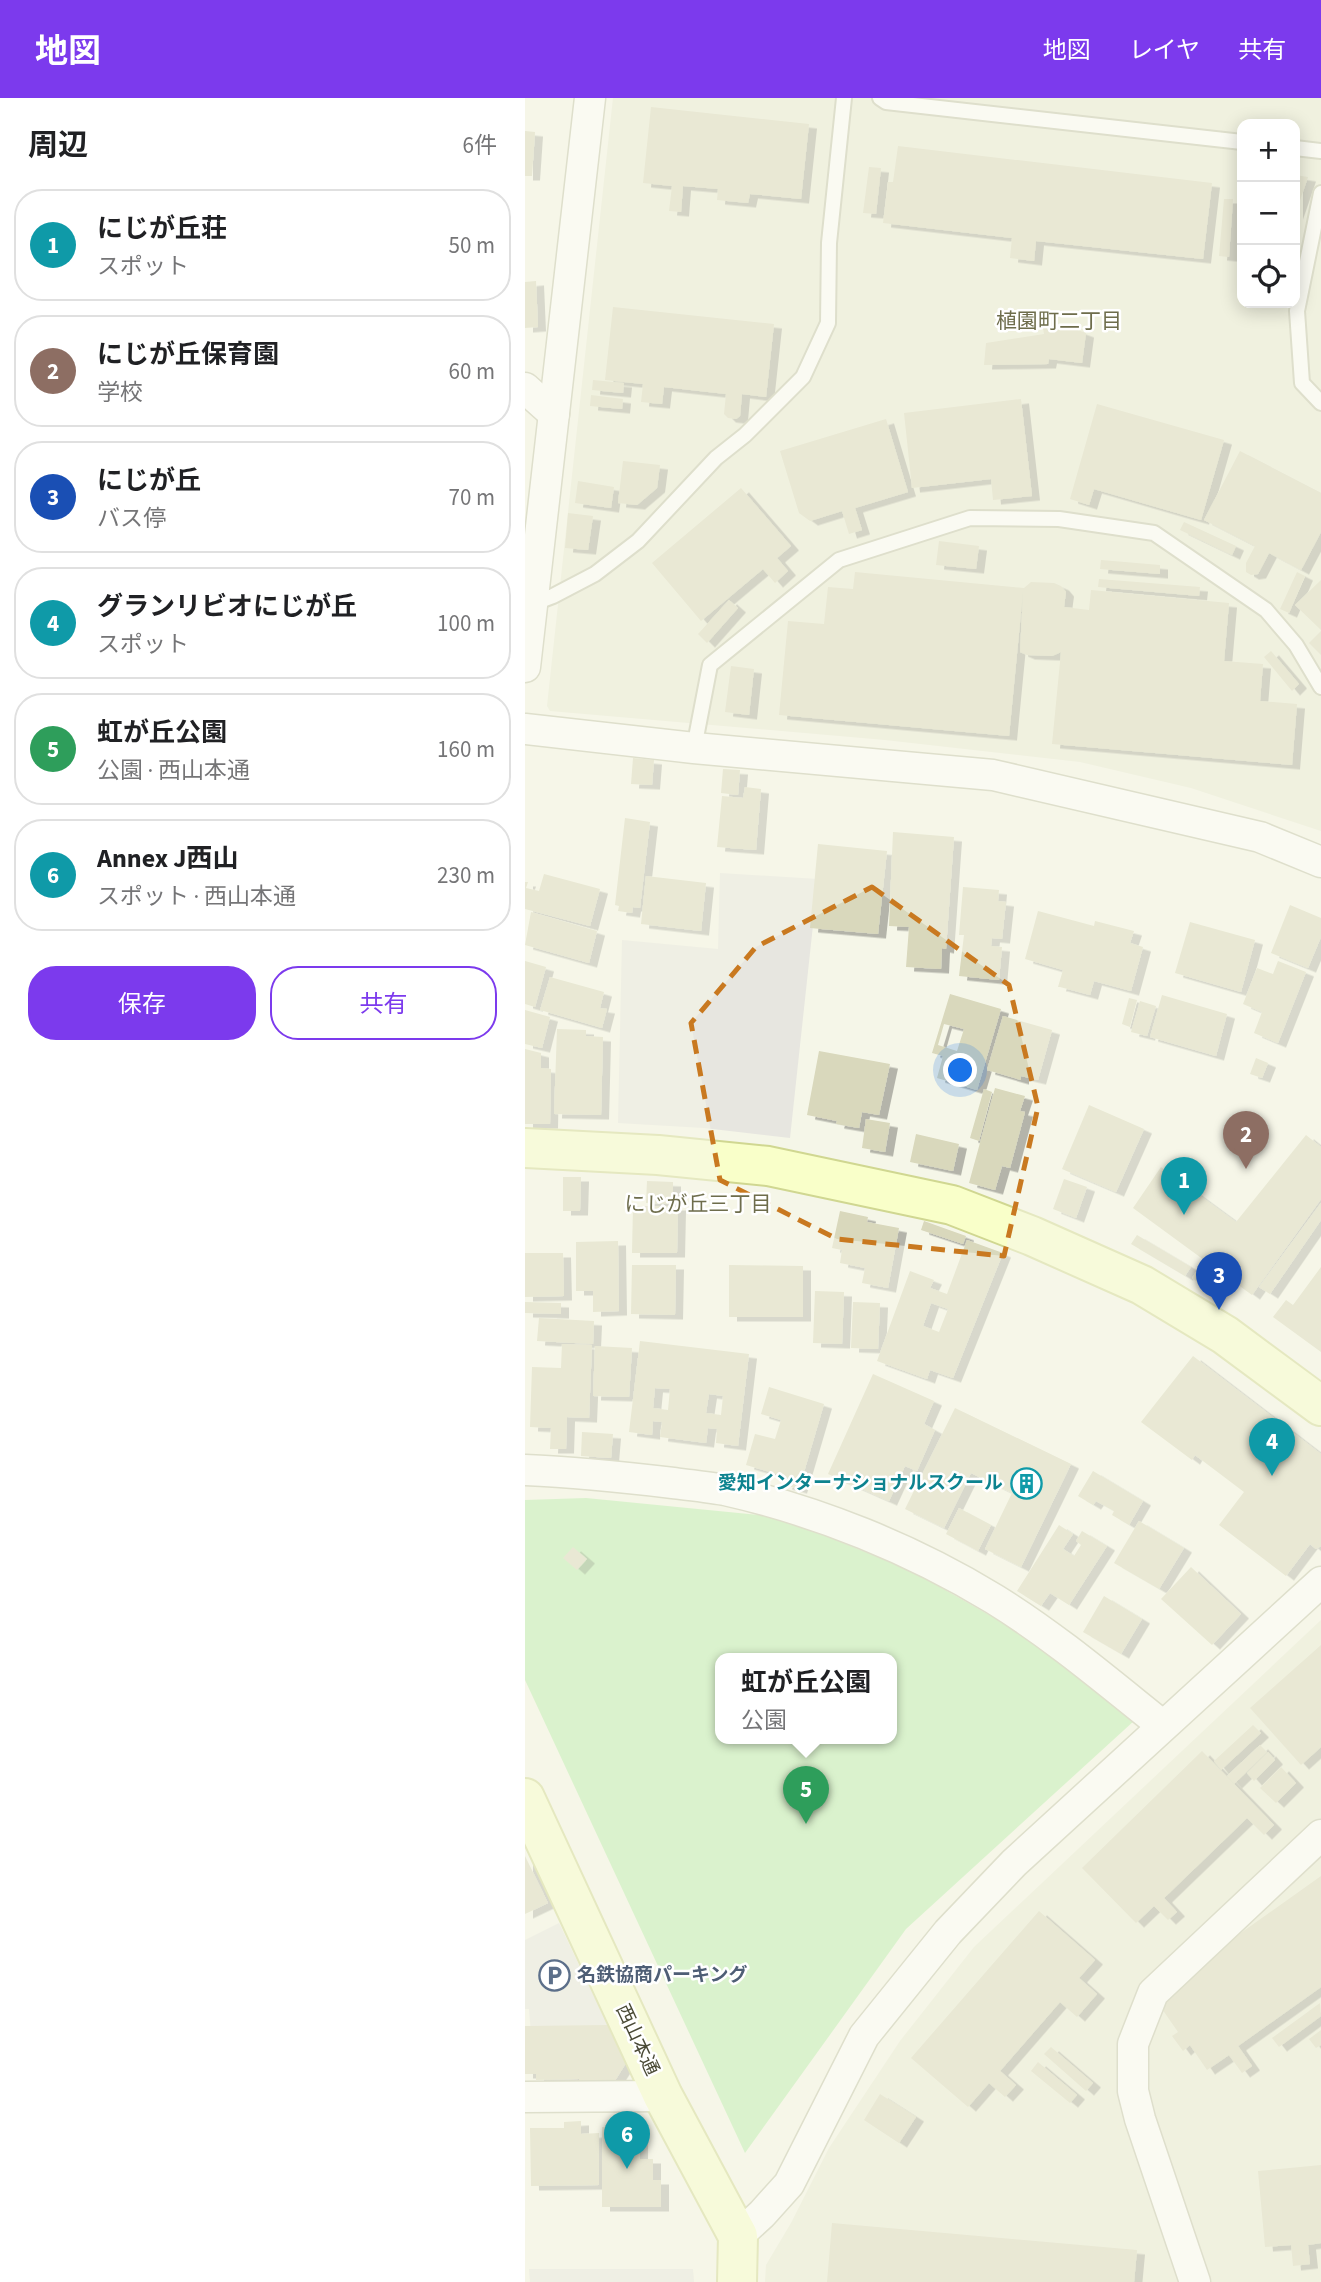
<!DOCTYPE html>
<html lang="ja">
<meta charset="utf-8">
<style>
:root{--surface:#fff;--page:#f6f6f6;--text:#202124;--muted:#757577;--line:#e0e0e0;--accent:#7c3aed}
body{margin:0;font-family:"Source Sans 3","Noto Sans JP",sans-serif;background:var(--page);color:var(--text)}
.controls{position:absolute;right:21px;top:21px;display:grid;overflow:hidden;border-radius:14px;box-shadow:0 4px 18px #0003}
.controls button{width:63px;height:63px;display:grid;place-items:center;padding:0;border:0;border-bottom:2px solid var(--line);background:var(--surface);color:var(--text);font:35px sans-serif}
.you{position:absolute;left:436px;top:973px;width:24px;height:24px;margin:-18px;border:5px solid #fff;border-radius:50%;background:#1a73e8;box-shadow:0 0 0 10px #1a73e833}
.badge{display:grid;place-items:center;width:46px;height:46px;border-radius:50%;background:var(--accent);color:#fff;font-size:23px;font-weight:700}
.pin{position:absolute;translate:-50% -58px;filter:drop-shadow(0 2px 4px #0008)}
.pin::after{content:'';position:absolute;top:37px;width:24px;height:21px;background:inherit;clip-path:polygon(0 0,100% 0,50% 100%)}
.popup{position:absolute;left:190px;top:1555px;width:182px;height:91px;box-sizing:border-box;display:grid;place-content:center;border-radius:14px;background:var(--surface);filter:drop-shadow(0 2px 5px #0005);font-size:23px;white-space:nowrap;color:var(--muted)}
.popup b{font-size:26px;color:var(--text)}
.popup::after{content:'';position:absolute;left:50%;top:100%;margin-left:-14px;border:14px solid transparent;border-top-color:var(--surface)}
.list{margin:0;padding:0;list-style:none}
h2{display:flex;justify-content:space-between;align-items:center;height:91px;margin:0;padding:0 28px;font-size:30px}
h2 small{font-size:23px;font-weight:400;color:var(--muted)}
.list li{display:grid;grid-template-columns:46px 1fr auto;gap:21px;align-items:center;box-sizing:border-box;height:112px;margin:0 14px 14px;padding:0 14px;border:2px solid var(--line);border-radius:28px}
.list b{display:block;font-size:26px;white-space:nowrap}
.list p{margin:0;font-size:23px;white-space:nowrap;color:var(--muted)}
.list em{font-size:23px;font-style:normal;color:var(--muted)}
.actions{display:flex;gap:14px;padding:21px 28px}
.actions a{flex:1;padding:16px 0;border:2px solid var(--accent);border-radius:28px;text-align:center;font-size:24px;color:var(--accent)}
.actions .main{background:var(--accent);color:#fff}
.icon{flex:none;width:38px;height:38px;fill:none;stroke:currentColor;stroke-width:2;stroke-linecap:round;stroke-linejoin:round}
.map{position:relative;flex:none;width:796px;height:2184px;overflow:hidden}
header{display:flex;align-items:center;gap:42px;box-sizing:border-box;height:98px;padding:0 35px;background:var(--accent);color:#fff}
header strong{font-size:33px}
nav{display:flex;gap:38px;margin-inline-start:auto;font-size:24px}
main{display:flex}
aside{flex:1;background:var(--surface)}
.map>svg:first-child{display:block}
.residential{fill:#e9ead6;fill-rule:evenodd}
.green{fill:#b9eead;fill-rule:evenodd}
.parking{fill:#e7e6e0}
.building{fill:#d9d8bc;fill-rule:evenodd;filter:url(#shadow)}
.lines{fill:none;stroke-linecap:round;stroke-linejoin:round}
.lane-casing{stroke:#c2c3aa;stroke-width:18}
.street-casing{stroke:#c2c3aa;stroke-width:33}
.secondary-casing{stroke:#d0d791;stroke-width:42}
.lane{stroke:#fff;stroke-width:14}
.street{stroke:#fff;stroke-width:30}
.secondary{stroke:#f9ffc9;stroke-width:38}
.marked{fill:none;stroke:#c97920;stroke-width:5;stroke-dasharray:14 9;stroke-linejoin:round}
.labels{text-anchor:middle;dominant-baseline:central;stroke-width:5;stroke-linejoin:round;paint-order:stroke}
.culture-label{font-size:19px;font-weight:bold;fill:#0d838f;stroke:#fff;text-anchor:end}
.service-label{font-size:19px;font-weight:bold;fill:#4e5e75;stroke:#fff;text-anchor:start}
.street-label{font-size:19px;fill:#4a4a36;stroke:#fff}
.neighbourhood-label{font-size:21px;fill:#6e6d4c;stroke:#fff}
</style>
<header>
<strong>地図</strong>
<nav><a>地図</a><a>レイヤ</a><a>共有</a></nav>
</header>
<main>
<aside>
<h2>周辺<small>6件</small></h2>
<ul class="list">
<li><span class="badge" style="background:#0f9aa8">1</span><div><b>にじが丘荘</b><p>スポット</p></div><em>50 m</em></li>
<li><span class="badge" style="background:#8d6e63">2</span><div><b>にじが丘保育園</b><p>学校</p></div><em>60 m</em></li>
<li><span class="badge" style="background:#1a4fb4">3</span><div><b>にじが丘</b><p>バス停</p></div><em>70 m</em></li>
<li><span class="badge" style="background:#0f9aa8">4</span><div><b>グランリビオにじが丘</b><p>スポット</p></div><em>100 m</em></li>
<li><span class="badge" style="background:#2e9e5b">5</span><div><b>虹が丘公園</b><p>公園 · 西山本通</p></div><em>160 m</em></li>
<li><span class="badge" style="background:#0f9aa8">6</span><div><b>Annex J西山</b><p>スポット · 西山本通</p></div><em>230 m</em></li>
</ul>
<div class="actions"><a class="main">保存</a><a>共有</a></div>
</aside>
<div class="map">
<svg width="796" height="2184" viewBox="0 0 796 2184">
<defs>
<filter id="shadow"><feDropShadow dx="8" dy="4.5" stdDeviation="0" flood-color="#0004"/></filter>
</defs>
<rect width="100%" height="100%" fill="#f5f6e8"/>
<g class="residential">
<path d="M88,0H796V733L666,690L555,664L360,642L25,613L22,608ZM717,26H770V205H717Z"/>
<polygon points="796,1522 796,2184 240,2184 241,2167 266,2125 304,2050 375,1943 449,1849"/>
</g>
<path class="green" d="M61,1400L254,1419L385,1472L510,1543L610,1622L381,1831L220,2055L0,1582V1402ZM195,1560H367V1640H195Z"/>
<g class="parking">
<polygon points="195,775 293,781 265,1040 179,1030 93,1025 97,842 193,851"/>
<polygon points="34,1825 86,1934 6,1936 4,1911 0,1911 0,1842"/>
<polygon points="4,2171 168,2171 169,2184 5,2184"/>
</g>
<g class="building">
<polygon points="126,9 284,26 276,101 225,96 223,105 192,102 193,91 158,88 156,114 144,113 147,88 118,85"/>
<polygon points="0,33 10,34 7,78 0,78"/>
<polygon points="373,48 687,85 678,161 511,143 509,163 485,160 487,140 358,125 363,84 368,84"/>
<polygon points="344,69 356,70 351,116 338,115"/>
<polygon points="770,77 783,79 770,117"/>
<polygon points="699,101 708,101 704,159 694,158"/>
<polygon points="11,183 13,229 0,230 0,184"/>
<polygon points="88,209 249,226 241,299 217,296 215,318 211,321 203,320 199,316 201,296 139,289 137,306 116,304 118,286 80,282"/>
<polygon points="536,226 561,235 557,265 524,261 523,266 459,267 461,245 519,236 518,230"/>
<polygon points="68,282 99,285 98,295 67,292"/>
<polygon points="66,297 98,301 97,311 65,308"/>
<polygon points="496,301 507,398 468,402 466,381 387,390 379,315"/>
<polygon points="572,306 699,342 676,422 569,391 564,407 545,401"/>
<polygon points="361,321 383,394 330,410 337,432 324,436 317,413 285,423 274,415 255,353"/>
<polygon points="715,353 796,395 796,434 776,472 744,455 733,476 726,477 721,474 721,465 730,448 679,422"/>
<polygon points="98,363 135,367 132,390 112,407 93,405"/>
<polygon points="53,383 89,389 86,410 50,405"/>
<polygon points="216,390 266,448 252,460 263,473 250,485 238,471 176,523 127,465"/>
<polygon points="43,415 68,418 63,452 40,450"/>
<polygon points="659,424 711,448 707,457 655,432"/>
<polygon points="414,443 454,448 451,471 411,467"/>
<polygon points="576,462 635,467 635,476 575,471"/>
<polygon points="330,474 499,490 506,484 529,485 536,488 541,494 539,509 564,512 566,492 704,505 699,563 738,566 735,603 772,606 767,667 527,646 536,554 527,558 502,557 495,554 498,494 484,638 254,617 263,523 299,526 303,489 328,491"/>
<polygon points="772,474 780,478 764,515 755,511"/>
<polygon points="574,481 675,489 674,498 573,489"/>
<polygon points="796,482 796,532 770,507"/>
<polygon points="204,502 213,510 182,545 173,536"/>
<polygon points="796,533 796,557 784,545"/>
<polygon points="746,553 774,586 767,593 739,559"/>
<polygon points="206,568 229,571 224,617 200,614"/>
<polygon points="108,660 129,662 127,687 106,686"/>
<polygon points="198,671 215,672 213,697 196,695"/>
<polygon points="220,689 236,691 231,752 192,749 197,698 218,700"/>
<polygon points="100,720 125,724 115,810 108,809 107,815 93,813 94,808 90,807"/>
<polygon points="368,734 429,739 421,851 417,850 416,871 381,869 384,829 364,828"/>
<polygon points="293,746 362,753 353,836 285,830"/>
<polygon points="19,776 75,791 65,828 0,811 0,784 3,784 1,790 14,793"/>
<polygon points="121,778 181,785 176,833 116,826"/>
<polygon points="438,789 474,792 473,803 481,804 477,841 467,840 466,848 477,849 474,882 434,878 439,837 434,837"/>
<polygon points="765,807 796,820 796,839 783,870 746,855"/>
<polygon points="513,813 569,828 570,823 609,833 605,845 618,849 606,893 569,883 565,897 535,889 533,889 538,872 500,861"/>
<polygon points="6,814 72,833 64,865 0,847"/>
<polygon points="665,824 730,842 716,894 650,875"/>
<polygon points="0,863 21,869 10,909 0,906"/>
<polygon points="753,863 781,874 753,945 729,935 737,914 718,906 732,870 748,876"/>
<polygon points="25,879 79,894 75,910 82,911 77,930 15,912"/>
<path d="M425,896L476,911L452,992L412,980L418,958L407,955ZM419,926L439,931L432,953L413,947Z"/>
<polygon points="637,897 702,916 691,958 625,939"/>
<polygon points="604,900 612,902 605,929 597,926"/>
<polygon points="615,903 631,908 622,938 606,934"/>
<polygon points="0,912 25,919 17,950 0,946"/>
<polygon points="478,918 527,932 513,982 496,978 496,982 462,972"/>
<polygon points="32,931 61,932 61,938 78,939 76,1017 29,1016"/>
<polygon points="0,951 16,955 16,970 26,971 25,1026 0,1026"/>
<polygon points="294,953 365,966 354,1017 337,1014 334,1030 311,1026 312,1023 282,1017"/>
<polygon points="731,960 743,965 737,980 725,976"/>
<polygon points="470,990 500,998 495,1013 500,1014 485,1070 477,1068 470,1092 444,1085"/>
<polygon points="459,991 467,994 454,1043 445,1040"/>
<polygon points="564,1007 619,1031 591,1094 537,1071"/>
<polygon points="341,1021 365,1025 360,1054 337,1050"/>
<polygon points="391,1036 434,1046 428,1073 385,1064"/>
<polygon points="781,1037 796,1049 796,1101 727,1197 694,1173 681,1191 667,1180 679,1162 608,1110 636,1069 711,1124"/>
<polygon points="38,1079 56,1079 55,1113 38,1113"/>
<polygon points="539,1081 562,1089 551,1120 528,1111"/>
<polygon points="122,1083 148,1084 148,1106 121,1105"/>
<polygon points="796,1105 796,1122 745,1196 734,1189"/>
<polygon points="108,1108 153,1108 152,1155 107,1155"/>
<polygon points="315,1113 343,1119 342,1124 374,1130 363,1190 337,1185 340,1170 315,1165 317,1152 307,1150"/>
<polygon points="399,1123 441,1138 438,1146 396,1132"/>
<polygon points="612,1137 666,1169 660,1178 606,1146"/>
<path d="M442,1142L478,1155L428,1280L405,1272L402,1281L352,1263L385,1173L409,1182L405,1190L422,1196ZM406,1205L423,1211L414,1234L398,1228Z"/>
<polygon points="93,1143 94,1213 68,1214 68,1193 51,1193 51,1144"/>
<polygon points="0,1155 38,1155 39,1198 0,1199"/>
<polygon points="107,1167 151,1167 150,1217 106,1216"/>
<polygon points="204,1167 278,1168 278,1219 204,1219"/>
<polygon points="796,1169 796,1254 748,1219 761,1202 768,1207"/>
<polygon points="290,1193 319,1194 317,1246 288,1245"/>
<polygon points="0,1204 36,1205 36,1216 0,1215"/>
<polygon points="328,1204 355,1205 353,1251 326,1250"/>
<polygon points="14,1220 69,1223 68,1246 12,1243"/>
<path d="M115,1243L224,1256L213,1348L191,1345L192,1331L183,1330L181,1345L135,1339L137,1324L128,1323L127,1337L104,1334ZM130,1290L145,1291L143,1312L128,1310ZM184,1296L198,1298L196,1317L181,1315Z"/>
<polygon points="37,1246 67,1247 64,1320 42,1319 41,1351 25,1351 26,1330 5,1329 7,1269 36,1270"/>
<polygon points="70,1248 107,1250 104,1299 68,1298"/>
<polygon points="668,1258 796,1356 796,1448 791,1451 785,1446 761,1478 694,1427 719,1394 670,1357 667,1362 616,1324"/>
<polygon points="348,1276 409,1303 399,1326 410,1332 392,1373 380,1368 364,1403 303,1376"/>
<polygon points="244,1289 299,1306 274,1391 259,1387 262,1379 221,1367 230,1336 250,1341 256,1322 236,1316"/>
<polygon points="430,1310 546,1366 496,1469 460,1451 487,1395 446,1375 419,1430 380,1411"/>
<polygon points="57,1334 88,1336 86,1360 56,1358"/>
<polygon points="568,1373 618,1403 604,1427 587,1417 589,1413 571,1403 568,1407 553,1398"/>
<polygon points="434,1410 466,1427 453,1453 421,1436"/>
<polygon points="614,1423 659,1450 634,1491 589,1465"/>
<polygon points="534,1427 548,1436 538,1451 549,1458 556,1447 551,1443 557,1433 582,1448 544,1507 525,1495 516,1508 492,1493"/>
<polygon points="48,1449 62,1461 52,1472 38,1460"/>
<polygon points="666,1469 716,1516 687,1547 636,1501"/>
<polygon points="579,1498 617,1521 596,1556 558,1534"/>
<polygon points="796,1547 796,1649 776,1667 725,1610"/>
<polygon points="728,1627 736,1635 696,1672 689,1663"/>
<polygon points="735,1647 742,1654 709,1686 702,1678"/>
<polygon points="677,1653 749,1727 739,1737 722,1720 639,1800 652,1814 643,1822 629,1808 611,1825 557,1770"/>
<polygon points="743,1654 750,1662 729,1683 722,1675"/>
<polygon points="756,1669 771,1685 751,1705 735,1690"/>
<polygon points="0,1758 23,1805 0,1816"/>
<polygon points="796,1778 796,1889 713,1948 727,1968 717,1975 704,1957 682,1972 665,1947 658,1953 647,1938 653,1934 635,1908 641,1904 633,1894"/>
<polygon points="514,1813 570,1862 554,1880 572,1896 552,1919 535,1904 475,1973 491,1987 480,1999 464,1985 443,2009 386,1960"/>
<polygon points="795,1905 796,1918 754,1949 747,1940"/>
<polygon points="83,1927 101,1965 86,1989 55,1990 54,1981 11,1982 11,1976 0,1976 0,1928"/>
<polygon points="796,1932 796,1947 791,1950 784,1941"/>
<polygon points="526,1949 568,1985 561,1993 519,1956"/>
<polygon points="513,1964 552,1997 545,2005 506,1973"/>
<polygon points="355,1996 391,2019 374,2045 339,2022"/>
<polygon points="56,2023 56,2036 74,2035 74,2087 6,2088 5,2030 39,2030 39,2024"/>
<polygon points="77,2029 115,2029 115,2061 128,2061 128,2082 136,2082 136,2109 77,2109"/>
<polygon points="796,2067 796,2145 783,2147 785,2166 768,2168 766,2147 740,2149 733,2073"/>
<polygon points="307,2125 612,2152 609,2184 302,2184"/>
</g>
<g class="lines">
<defs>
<g id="lane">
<polyline points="355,0 361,4 717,44"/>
<polyline points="770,50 796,53"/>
<polyline points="796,95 772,213 777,285 796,305"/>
<polyline points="7,506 28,498 70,476 113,443 191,360 220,337 278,279 303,225 304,145 319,0"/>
<polyline points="169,650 185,567 314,462 445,420 534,421 629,435 741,512 771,547 796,589"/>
</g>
<g id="street">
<polyline points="0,290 29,316"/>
<polyline points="0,569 65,0"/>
<polyline points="0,631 169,650 468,677 735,739 796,764"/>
<path d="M0,1372C50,1374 98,1379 148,1385C165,1387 183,1389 200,1392C293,1413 387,1451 469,1501C529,1538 583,1584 638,1628"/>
<polyline points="0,1999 138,1998"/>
<polyline points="213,2138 237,2116 264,2086 339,1938 423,1834 489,1765 796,1484"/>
<polyline points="670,2184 615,2021 608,1993 608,1946 628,1895 796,1737"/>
</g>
<g id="secondary">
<polyline points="0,1050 133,1057 243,1068 427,1107 507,1138 617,1187 700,1237 796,1308"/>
<polyline points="0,1700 138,1998 213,2138 212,2184"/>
</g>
</defs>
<use href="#lane" class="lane-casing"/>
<use href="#street" class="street-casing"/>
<use href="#secondary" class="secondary-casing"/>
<use href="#lane" class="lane"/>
<use href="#street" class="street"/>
<use href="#secondary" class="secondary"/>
</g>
<path d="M0 0H796V2184H0ZM347,789L484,887L513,1009L479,1158L312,1141L195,1082L166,925L231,849Z" fill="#f5f6e8" fill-opacity=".55" fill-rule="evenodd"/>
<path class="marked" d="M347,789L484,887L513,1009L479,1158L312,1141L195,1082L166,925L231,849Z"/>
<defs>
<symbol id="building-ring" viewBox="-11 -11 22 22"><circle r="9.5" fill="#fff" stroke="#0f9aa8" stroke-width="1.5"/><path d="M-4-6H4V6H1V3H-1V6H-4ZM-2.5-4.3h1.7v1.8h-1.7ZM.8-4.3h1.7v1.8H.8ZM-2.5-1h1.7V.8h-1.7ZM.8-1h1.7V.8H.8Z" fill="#0f9aa8"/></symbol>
<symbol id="parking-ring" viewBox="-11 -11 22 22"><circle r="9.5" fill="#fff" stroke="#5c6f8a" stroke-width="1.5"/><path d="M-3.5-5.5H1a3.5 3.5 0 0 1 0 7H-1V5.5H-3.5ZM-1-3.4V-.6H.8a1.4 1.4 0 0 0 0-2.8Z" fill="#5c6f8a"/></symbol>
</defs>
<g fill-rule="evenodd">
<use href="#building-ring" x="484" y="1368" width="35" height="35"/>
<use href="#parking-ring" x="12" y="1860" width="35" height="35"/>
</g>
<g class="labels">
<g class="culture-label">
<text x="478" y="1385">愛知インターナショナルスクール</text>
</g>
<g class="service-label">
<text x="52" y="1877">名鉄協商パーキング</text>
</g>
<g class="street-label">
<text transform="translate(112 1942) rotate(65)">西山本通</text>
</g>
<g class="neighbourhood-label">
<text x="534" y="223">植園町二丁目</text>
<text x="173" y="1106">にじが丘三丁目</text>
</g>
</g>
</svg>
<div class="controls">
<button>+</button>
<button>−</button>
<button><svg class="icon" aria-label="locate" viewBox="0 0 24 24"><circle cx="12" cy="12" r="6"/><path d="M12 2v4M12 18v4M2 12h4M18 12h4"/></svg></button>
</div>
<div class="you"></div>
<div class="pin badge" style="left:659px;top:1117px;background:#0f9aa8">1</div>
<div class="pin badge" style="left:721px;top:1071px;background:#8d6e63">2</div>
<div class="pin badge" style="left:694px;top:1212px;background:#1a4fb4">3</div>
<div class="pin badge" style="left:747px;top:1378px;background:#0f9aa8">4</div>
<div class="pin badge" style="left:281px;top:1726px;background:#2e9e5b">5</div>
<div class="popup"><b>虹が丘公園</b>公園</div>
<div class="pin badge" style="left:102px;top:2071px;background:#0f9aa8">6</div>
</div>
</main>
